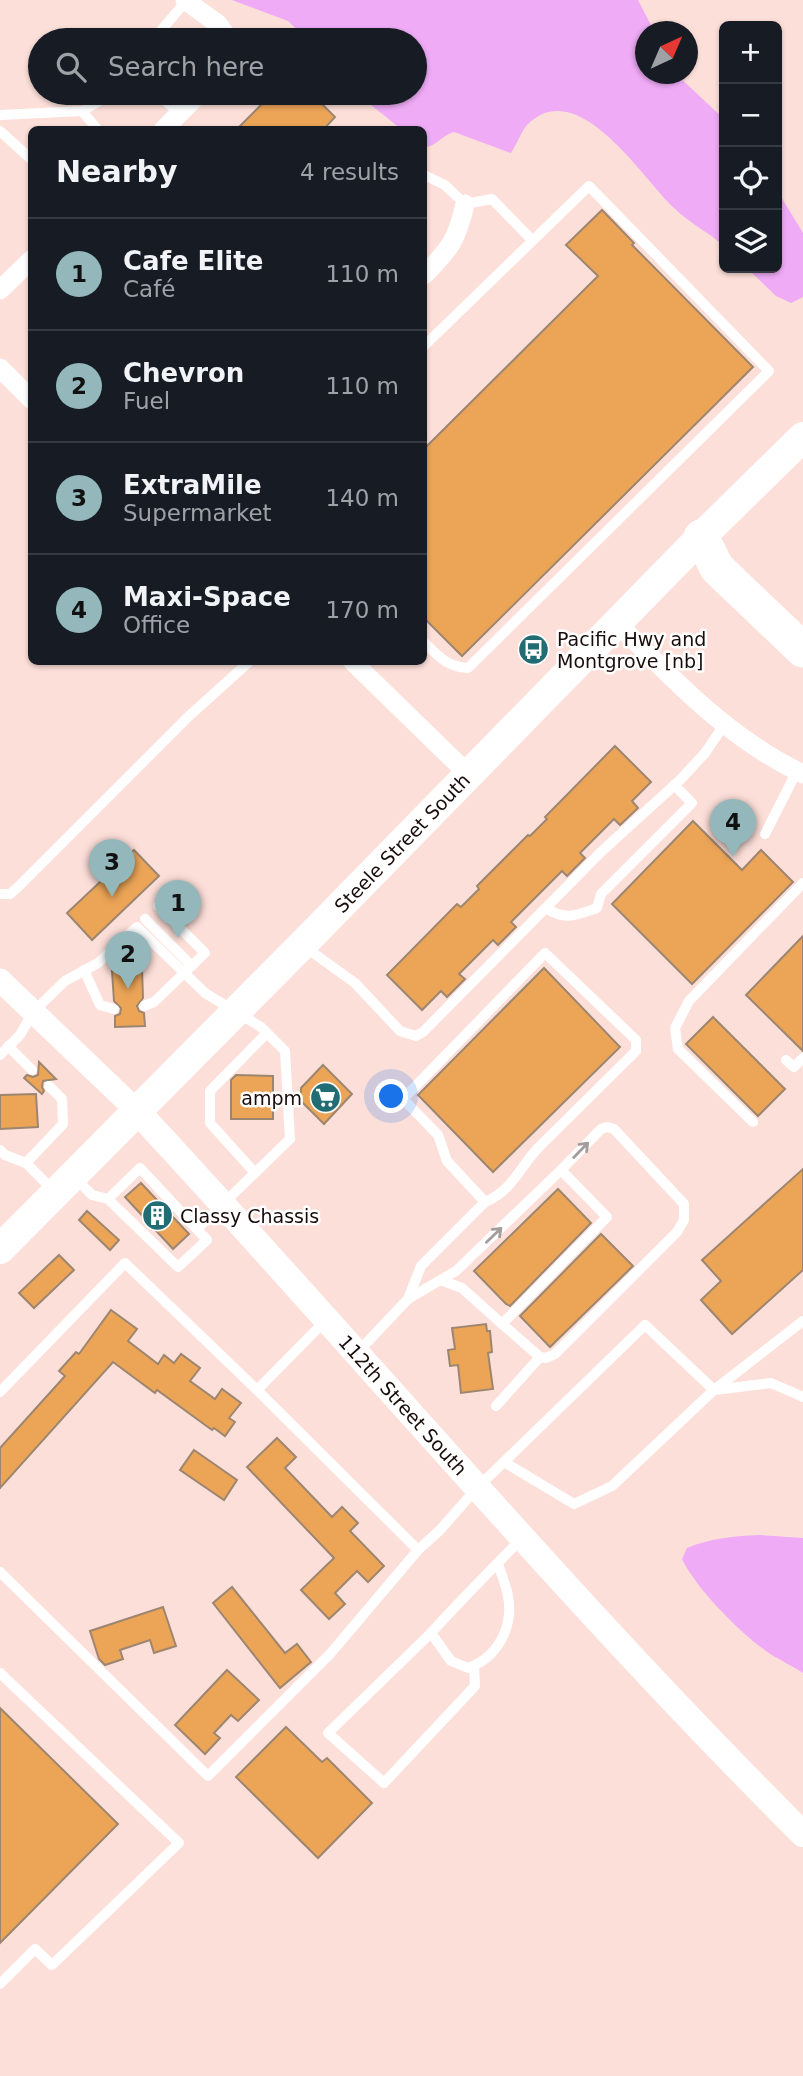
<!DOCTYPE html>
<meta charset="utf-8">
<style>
:root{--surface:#171b24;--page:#242831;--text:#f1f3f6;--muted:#9ea1a6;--line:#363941;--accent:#93b7bb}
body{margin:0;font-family:"DejaVu Sans",sans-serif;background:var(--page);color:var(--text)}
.controls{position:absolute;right:21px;top:21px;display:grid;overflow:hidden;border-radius:10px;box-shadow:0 2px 5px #0004}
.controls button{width:63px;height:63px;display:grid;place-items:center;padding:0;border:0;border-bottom:2px solid var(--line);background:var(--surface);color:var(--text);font:35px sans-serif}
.compass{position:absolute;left:635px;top:21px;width:63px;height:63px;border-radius:50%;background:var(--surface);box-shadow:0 2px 5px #0004;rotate:44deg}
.you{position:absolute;left:392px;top:1097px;width:24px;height:24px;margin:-18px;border:5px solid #fff;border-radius:50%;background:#1a73e8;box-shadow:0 0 0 10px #1a73e833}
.badge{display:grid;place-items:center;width:46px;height:46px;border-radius:50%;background:var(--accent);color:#111;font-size:23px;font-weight:700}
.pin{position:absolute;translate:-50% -58px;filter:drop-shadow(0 2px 4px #0008)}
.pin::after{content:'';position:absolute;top:37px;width:24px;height:21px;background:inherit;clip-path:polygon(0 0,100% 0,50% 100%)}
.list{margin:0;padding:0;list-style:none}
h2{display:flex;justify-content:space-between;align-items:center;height:91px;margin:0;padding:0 28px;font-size:30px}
h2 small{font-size:23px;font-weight:400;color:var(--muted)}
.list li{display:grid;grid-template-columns:46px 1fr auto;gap:21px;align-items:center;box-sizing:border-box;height:112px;padding:0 28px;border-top:2px solid var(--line)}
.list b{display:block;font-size:26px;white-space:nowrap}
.list p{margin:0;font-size:23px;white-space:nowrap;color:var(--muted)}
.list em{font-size:23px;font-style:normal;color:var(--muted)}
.icon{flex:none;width:38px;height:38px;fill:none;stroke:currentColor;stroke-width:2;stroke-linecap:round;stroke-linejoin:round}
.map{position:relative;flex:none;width:803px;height:2076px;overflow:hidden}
.search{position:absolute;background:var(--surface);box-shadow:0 2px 5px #0004;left:28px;top:28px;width:399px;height:77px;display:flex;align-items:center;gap:18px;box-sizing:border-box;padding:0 24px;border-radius:38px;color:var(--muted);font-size:26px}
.panel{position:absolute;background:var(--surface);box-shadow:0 2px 5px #0004;left:28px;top:126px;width:399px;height:539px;border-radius:10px}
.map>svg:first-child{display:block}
.water{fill:#efabf6}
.building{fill:#eca557;stroke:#9d8670;stroke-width:2}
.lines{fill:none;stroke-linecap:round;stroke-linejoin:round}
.service{stroke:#fff;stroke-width:10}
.minor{stroke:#fff;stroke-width:19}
.tertiary{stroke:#fff;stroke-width:23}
.secondary{stroke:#fff;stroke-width:26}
.primary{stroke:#fff;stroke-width:30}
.motorway{stroke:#fff;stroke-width:35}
.oneway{stroke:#a39e9d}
.labels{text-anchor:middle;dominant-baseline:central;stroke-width:5;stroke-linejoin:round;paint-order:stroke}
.poi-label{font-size:19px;fill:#190d0b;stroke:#fff;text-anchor:start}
.street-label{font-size:19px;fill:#190d0b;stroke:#fff}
</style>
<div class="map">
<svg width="803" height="2076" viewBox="0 0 803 2076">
<rect width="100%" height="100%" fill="#fddfd9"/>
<g class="water">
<path d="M232,0H638L654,31L646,32V74H676L724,119V246C708,232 688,222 673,207C641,176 577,74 527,125C521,132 517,144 511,153L454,132C442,135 435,148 424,147V130L401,129L356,93H415V40H308L288,21Z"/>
<polygon points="777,190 803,233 803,297 791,303 776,296 747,268 777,268"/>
<path d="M760,1535L803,1538V1673C791,1665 777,1659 766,1651C738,1631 696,1588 682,1559L687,1548C711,1538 734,1536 760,1535Z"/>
</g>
<g class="building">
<polygon points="273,93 311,93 335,117 323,130 236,130"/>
<polygon points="602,210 634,243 632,245 753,367 462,656 424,618 424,449 598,276 566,245"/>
<polygon points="615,746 651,782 632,801 638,808 620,825 614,819 580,853 585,858 567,876 562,871 511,922 516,927 498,945 493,940 459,974 465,979 447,997 441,991 422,1010 387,975 457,904 461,907 479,889 477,886 528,835 530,836 547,819 545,817"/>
<polygon points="693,821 742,870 761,850 793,882 692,984 612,904"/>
<polygon points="134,850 159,876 92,940 67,913"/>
<polygon points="803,936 803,1051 746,995"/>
<polygon points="544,968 620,1047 493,1172 418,1095"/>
<polygon points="142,969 143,998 137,1006 139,1011 144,1013 145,1026 115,1027 115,1016 120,1014 121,1008 114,1001 112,971"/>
<polygon points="713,1017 785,1089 758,1116 686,1044"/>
<polygon points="39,1062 56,1079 43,1081 42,1087 44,1091 42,1094 24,1078 27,1075 33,1077 38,1075"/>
<polygon points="323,1065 352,1094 324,1124 301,1101 301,1088"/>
<polygon points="236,1075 273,1076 273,1119 231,1119 231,1080"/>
<polygon points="36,1094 38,1127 0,1129 0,1095"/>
<polygon points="803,1169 803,1270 732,1334 701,1300 721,1281 702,1260"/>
<polygon points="141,1183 189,1234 173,1249 125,1197"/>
<polygon points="558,1189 591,1223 510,1306 506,1304 474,1271"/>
<polygon points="87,1211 119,1240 110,1250 79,1220"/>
<polygon points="601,1234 633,1266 550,1347 520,1316"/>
<polygon points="59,1255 74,1270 34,1308 19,1293"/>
<polygon points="111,1310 137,1329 128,1341 158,1364 164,1355 174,1363 181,1354 200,1368 190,1381 215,1399 222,1389 241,1403 229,1418 235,1422 225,1436 214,1428 212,1430 157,1390 155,1393 113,1362 0,1488 0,1448 65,1376 59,1371 76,1352 79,1354"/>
<polygon points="486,1324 487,1331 490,1331 492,1352 488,1353 493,1389 461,1393 458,1365 450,1366 448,1350 455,1349 452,1328"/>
<polygon points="277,1438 296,1457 285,1468 332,1517 342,1507 358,1523 350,1531 384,1566 368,1582 357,1571 335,1593 345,1604 329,1619 301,1590 334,1558 247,1467"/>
<polygon points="194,1450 237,1480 224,1500 180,1470"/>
<polygon points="232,1587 285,1653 297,1644 311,1662 280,1688 213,1603"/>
<polygon points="163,1607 176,1646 154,1653 150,1640 120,1650 123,1659 105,1665 99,1659 90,1631"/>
<polygon points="227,1670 259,1700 238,1721 231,1715 214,1733 220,1738 205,1754 175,1725"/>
<polygon points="0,1708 118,1824 0,1943"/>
<polygon points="286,1727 322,1762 327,1758 372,1803 318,1858 236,1777"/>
</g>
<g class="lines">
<g class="service">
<polyline points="153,40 186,1"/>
<polyline points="157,93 179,113"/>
<polyline points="82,111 98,130"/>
<polyline points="0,115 82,111 98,102 107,93"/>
<polyline points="0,131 32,160"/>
<polyline points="424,175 445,185 465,204 492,199 532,240"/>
<path d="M424,346L589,186L769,371L468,668C447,667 438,656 424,642"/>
<polyline points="765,834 797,771"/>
<polyline points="0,894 10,894 17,888 189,716 249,662"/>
<path d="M546,908C565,921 577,915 597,908L601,894L692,803L674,785"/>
<polyline points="145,919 192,966"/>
<polyline points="305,947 355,983 400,1031 416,1036 423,1032 602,851 680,780 705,753 724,725"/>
<path d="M545,953L636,1040V1051C603,1084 570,1116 538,1148C519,1168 513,1190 485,1202L447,1161L438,1135L403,1099Z"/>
<polyline points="84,970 100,1005 114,1009"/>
<polyline points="144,1006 154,1002 205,953 158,906"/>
<polyline points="8,1046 32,1070"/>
<polyline points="0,1055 20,1035 33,1012 65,981 98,963 137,927 205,993 261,1027 285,1051 290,1139 197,1229"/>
<polyline points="786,1060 794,1067 803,1058"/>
<polyline points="753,1122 678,1049 675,1028 689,1001 803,883"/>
<polyline points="0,1150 5,1155 26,1163 63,1124 62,1099 49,1086"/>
<polyline points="26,1163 53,1190"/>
<polyline points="255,1173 210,1123 210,1091 267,1033"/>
<polyline points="75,1178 92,1195 108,1199 178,1267 207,1240 140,1168 108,1199"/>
<polyline points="408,1299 456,1271 561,1170 607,1217 502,1324 462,1288 443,1281"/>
<polyline points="326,1320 257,1390 418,1550"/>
<polyline points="502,1324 540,1357 546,1358 555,1354 677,1232 684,1220 684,1204 614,1129 607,1127 601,1129 561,1170"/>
<polyline points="357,1353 408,1299 421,1266 485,1202"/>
<polyline points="0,1392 125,1263 257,1390"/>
<polyline points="496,1406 540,1357"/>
<polyline points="504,1462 574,1504 612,1486 714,1390 771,1383 803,1397"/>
<path d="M498,1563C501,1574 506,1585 508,1596C514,1627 497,1658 468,1668L451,1661L431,1633C460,1601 491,1570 522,1538"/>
<polyline points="0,1572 208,1776 330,1654 418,1550 440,1530 477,1488 645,1325 714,1390 803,1321"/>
<polyline points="431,1633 328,1733 384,1783 475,1686 474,1666"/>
<polyline points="0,1673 179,1843 52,1965 35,1949 0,1984"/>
</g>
<g class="minor">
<polyline points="185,0 218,24 229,40"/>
<polyline points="163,130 200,93"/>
<path d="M424,275C450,249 457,240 465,204"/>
<polyline points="0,290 32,259"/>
<polyline points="0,368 32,400"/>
<path d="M618,624C675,681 729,739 803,774"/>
<polyline points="353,662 469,775"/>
</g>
<polyline class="tertiary" points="0,980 137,1111"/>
<path class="secondary" d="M137,1111C360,1351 571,1603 803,1834"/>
<polyline class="primary" points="0,1249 302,945 701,537 803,437"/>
<polyline class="motorway" points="701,537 717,568 803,650"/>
</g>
<defs><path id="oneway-shaft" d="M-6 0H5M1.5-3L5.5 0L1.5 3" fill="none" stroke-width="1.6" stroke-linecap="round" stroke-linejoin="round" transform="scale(1.75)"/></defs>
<g class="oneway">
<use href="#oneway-shaft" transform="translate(581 1150) rotate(-46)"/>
<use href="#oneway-shaft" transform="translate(494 1235) rotate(-44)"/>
</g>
<defs>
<symbol id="bus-disc" viewBox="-11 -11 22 22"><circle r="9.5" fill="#216d73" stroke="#fff"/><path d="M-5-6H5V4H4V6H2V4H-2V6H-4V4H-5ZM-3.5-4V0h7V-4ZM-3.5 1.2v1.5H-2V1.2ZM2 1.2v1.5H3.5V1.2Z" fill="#fff"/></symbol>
<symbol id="supermarket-disc" viewBox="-11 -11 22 22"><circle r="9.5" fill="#216d73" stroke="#fff"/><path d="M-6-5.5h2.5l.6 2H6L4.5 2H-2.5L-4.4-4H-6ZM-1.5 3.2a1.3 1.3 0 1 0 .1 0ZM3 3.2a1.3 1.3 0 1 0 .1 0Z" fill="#fff"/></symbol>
<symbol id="building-disc" viewBox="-11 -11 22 22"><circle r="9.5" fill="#216d73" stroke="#fff"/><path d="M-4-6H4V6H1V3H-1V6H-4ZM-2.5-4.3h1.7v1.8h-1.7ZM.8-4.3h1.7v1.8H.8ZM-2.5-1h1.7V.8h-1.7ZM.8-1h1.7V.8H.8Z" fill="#fff"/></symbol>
</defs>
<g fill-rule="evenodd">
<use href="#bus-disc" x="516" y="632" width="35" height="35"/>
<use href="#supermarket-disc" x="308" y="1080" width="35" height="35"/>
<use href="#building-disc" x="140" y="1198" width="35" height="35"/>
</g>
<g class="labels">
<g class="poi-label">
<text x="557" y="639">Pacific Hwy and<tspan x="557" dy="22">Montgrove [nb]</tspan></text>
<text x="302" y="1098" text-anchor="end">ampm</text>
<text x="180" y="1216">Classy Chassis</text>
</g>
<g class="street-label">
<text transform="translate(402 843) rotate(-46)">Steele Street South</text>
<text transform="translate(403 1405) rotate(48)">112th Street South</text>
</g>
</g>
</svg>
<div class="controls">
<button>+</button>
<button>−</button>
<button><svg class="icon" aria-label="locate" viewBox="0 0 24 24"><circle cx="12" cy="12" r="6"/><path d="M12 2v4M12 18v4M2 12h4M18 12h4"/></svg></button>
<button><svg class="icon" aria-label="layers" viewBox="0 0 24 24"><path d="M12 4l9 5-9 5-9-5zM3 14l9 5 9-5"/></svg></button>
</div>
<svg class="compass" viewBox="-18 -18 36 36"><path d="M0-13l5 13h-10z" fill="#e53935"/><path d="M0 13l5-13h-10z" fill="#9ea1a6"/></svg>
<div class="you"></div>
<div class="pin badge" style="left:178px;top:938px">1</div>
<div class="pin badge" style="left:128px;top:989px">2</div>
<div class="pin badge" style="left:112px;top:897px">3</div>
<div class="pin badge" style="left:733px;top:857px">4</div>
<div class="search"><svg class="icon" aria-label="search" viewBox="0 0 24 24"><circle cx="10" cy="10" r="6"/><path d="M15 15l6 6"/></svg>Search here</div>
<section class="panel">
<h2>Nearby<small>4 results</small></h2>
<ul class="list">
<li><span class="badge">1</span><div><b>Cafe Elite</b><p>Café</p></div><em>110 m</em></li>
<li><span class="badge">2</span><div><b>Chevron</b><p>Fuel</p></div><em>110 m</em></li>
<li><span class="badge">3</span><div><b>ExtraMile</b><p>Supermarket</p></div><em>140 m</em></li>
<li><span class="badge">4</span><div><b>Maxi-Space</b><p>Office</p></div><em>170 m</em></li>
</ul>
</section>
</div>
